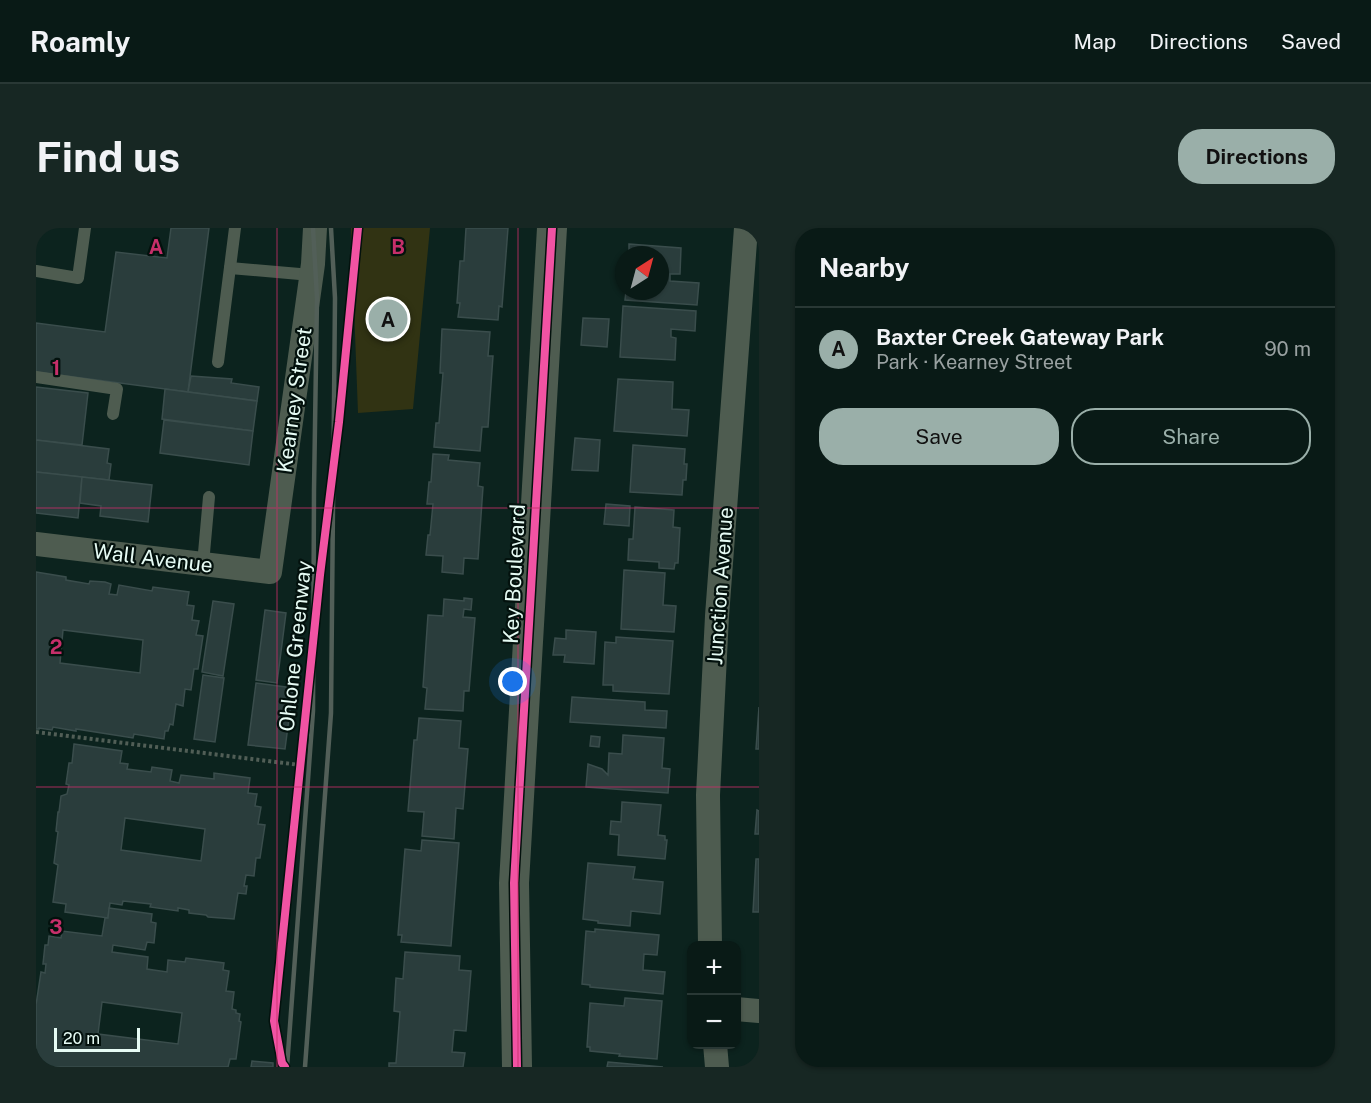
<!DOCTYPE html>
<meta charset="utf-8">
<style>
:root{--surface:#091a16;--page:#172723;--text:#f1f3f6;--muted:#99a1a1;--line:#293835;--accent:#9aafa9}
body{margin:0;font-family:"Public Sans",sans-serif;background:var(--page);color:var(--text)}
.controls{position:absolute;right:18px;bottom:18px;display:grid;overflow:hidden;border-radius:12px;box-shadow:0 2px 4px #0004}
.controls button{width:54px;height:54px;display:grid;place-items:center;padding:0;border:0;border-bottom:2px solid var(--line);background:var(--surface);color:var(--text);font:30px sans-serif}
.compass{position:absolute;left:579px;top:18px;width:54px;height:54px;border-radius:50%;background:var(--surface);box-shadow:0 2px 4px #0004;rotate:36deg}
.scale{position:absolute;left:18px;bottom:15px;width:86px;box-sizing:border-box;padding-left:6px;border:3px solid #e6fbf4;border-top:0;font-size:16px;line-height:21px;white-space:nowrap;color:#e6fbf4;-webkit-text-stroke:4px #03110d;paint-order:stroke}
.you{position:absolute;left:477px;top:454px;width:21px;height:21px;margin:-15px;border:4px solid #fff;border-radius:50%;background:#1a73e8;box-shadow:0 0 0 9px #1a73e833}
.badge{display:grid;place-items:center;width:39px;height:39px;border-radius:50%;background:var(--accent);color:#111;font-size:20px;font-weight:700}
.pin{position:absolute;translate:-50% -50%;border:3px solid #fff;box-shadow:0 2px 6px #0006}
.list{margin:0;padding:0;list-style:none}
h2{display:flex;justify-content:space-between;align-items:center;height:78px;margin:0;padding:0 24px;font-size:26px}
h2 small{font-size:20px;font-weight:400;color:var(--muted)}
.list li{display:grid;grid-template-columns:39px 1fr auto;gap:18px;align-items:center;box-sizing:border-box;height:84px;padding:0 24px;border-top:2px solid var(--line)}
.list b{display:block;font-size:22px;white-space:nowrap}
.list p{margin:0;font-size:20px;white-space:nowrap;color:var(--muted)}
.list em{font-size:20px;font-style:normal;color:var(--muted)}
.actions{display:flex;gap:12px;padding:18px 24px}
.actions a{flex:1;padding:14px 0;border:2px solid var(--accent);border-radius:24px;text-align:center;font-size:21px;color:var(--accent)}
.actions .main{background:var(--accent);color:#111}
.map{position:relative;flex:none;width:723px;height:839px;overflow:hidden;border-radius:24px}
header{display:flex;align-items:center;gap:36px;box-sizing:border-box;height:84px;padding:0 30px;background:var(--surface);border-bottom:2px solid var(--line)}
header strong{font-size:28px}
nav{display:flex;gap:33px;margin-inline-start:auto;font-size:21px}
.intro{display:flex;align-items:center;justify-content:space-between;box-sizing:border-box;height:144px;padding:0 36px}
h1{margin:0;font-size:42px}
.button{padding:15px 27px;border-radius:24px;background:var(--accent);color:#111;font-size:21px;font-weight:700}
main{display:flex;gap:36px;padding:0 36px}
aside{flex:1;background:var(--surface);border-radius:24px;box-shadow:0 2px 4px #0004}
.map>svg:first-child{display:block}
.green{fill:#313313}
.building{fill:#2a3d3c;stroke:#3a4d4c;stroke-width:1.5;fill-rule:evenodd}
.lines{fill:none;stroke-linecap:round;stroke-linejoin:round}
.path{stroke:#515e56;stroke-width:4;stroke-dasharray:3 3;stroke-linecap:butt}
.service{stroke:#4e5c50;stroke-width:12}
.minor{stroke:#4e5c50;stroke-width:24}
.tertiary{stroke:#4e5c50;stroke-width:30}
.rail{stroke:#525f58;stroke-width:4.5}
.cycleway-casing{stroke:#03110d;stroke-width:11}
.cycleway{stroke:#f153a3;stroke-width:8}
.grid{fill:none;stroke:#c62f6a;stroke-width:1.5;stroke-opacity:0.55}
.labels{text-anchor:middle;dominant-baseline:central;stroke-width:4.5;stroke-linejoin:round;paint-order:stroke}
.street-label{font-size:21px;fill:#e6fbf4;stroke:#03110d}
.grid-label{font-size:20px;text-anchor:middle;font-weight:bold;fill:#c62f6a;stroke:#03110d;stroke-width:4.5;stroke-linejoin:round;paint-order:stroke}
</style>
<header>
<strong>Roamly</strong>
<nav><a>Map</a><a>Directions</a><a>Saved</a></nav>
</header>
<div class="intro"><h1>Find us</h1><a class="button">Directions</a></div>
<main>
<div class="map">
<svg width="723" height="839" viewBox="0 0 723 839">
<rect width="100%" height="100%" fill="#0c231e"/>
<polygon class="green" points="315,0 394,0 377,181 322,185"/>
<g class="building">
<polygon points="135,0 173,0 152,164 0,144 0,95 69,104 80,24 131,30"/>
<polygon points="430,0 472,0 466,79 463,78 462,92 422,89 424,75 421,75 424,33 428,33"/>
<polygon points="593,16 645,20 644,46 634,46 634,53 663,55 661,77 589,72 590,63 624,63 624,27 593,27"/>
<polygon points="587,78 660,83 659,103 635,101 635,109 640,110 639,132 584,129"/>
<polygon points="547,90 573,91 571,119 545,117"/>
<polygon points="406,101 454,104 452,128 457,128 452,199 446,199 444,223 398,219 400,195 403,195 407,145 404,145"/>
<polygon points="155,148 196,151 195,155 223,159 221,173 152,164"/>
<polygon points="582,151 637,154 636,181 653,182 651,208 578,203"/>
<polygon points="0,159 52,165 46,217 0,212"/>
<polygon points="129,161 221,173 217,203 126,191"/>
<polygon points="128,192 217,203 213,237 124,225"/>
<polygon points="539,210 564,212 562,243 536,242"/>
<polygon points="0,212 73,221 71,235 75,236 73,252 0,244"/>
<polygon points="597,217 649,221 648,236 651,236 650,252 647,252 646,267 594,264"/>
<polygon points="397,226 413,227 412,232 444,235 442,258 447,259 442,331 428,330 427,346 406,344 407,328 390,327 392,307 394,307 397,276 391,276 393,254 395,254"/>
<polygon points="0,244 46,249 42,290 0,285"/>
<polygon points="46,249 116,257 112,294 64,288 65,278 44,275"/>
<polygon points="570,276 594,278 593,298 568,296"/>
<polygon points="599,279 638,282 637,299 644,300 642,335 639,335 638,341 623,340 623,334 592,332 593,311 597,311"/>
<polygon points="588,342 629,345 627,377 640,378 638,404 585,401"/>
<path d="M0,344L30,349V352L53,356L54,353L69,354L75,356L73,366L81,367L83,357L116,363L117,359L153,364L151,377L158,378L156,392L163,393L160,407L167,408L162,441H158L155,462L149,461L147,478L140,476L137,497L134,496L132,503H129L128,511L98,506L97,510L40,501V503L17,499L16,502L3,500V501H0ZM27,402L107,412L104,445L24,435Z"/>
<polygon points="428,370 436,371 435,382 428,381 427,389 439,390 433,463 428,463 427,483 389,481 391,460 387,459 392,387 407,388 408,371 428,373"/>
<polygon points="177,373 198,376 187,448 166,444"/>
<polygon points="229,382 250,385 241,455 220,452"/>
<polygon points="530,402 560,404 558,436 528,434 529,427 517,427 519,410 530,411"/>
<polygon points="580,409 637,413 633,466 577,463 577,457 567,457 569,414 580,415"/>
<polygon points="167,447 188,450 179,514 158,511"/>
<polygon points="220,455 257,460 249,521 212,517"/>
<polygon points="536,469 609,474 609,482 631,483 630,500 534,494"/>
<polygon points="723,479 723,521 720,521"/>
<polygon points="383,490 425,493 423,520 432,521 427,581 420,580 418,611 386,608 388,584 372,583 378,512 381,512"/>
<polygon points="587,507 628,510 626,540 634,541 632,565 550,559 552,536 566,541 572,547 573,525 586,526"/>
<polygon points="555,508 564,509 563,519 554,518"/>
<path d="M38,516L86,523L84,535L92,536L91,541L115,544L116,539L136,542L134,553L143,555L145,547L178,551V545L214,550L212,565L221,566L219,578L225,579L222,596L229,597L224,630H220L218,648L210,647L208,658H211L210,666L202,665L198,691L172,689L170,687L153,685V682L142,680V683L114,679L115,676L87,673L86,677L74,675L72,690L29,684L30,676L17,674L22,637L18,635L22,604L20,603L22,584H23L25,568L31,566L33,557L30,556L33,535H36ZM89,590L169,601L165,633L85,622Z"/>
<polygon points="586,574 625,577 622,607 629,608 629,612 631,612 629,631 582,627 583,607 574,606 575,593 585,594"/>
<polygon points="721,582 723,583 723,606 719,606"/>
<polygon points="386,612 423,615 415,718 365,714 366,707 362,707 369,621 385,623"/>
<polygon points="720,631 723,631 723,684 717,684"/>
<polygon points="552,635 599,639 597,651 627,654 624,686 595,683 594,698 562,695 562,693 547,691"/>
<path d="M73,680L116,686L115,694L120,695L118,715L111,714L109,722L77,717L76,724L112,729L111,741L131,744L132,732L149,734L150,730L188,735L187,742L193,743L190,763L198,764L196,781L200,782V785L204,786L203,793L205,794L200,831H194L192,839H0V777L5,744L9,745L10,736H7L9,717H12L13,708L25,710L26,703L66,708L69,690H72ZM66,774L146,785L142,816L62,806Z"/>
<polygon points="559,701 623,707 621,727 608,726 607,742 629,744 627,766 554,759 554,757 546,756 550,703 559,704"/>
<polygon points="369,724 424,728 423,742 435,743 430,803 418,802 416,824 429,825 427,839 353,839 353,835 360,835 364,784 358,783 360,750 367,751"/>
<polygon points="589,770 626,773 621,831 583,828 584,826 554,823 554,819 551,819 554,775 588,778"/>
<polygon points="216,833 237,835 237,839 215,839"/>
<polygon points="572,834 627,839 571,839"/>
</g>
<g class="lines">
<polyline class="path" points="0,504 264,537"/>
<g class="service">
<polyline points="194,40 275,47"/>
<polyline points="0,43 42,50 49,0"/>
<polyline points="182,134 199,0"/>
<polyline points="0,149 81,161 77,186"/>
<polyline points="167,336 173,269"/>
</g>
<g class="minor">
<polyline points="0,316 234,344 277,36 279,0"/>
<polyline points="674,718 672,567 681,388 710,0"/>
<polyline points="700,781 723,783"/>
<polyline points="679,816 681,839"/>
</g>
<polyline class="tertiary" points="481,839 478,655 516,0"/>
<g class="rail">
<polyline points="251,839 277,483 278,262 281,70 277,0"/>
<polyline points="269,839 295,485 299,70 295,0"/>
</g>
<defs>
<g id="cycleway">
<polyline points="249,839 246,835 238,793 284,347 303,194 322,0"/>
<polyline points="481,839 478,655 516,0"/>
</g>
</defs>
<use href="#cycleway" class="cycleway-casing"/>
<use href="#cycleway" class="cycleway"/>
</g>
<path class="grid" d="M241,0V839M482,0V839M0,280H723M0,559H723"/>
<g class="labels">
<g class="street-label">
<text transform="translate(258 172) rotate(-82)">Kearney Street</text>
<text transform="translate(117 330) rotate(7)">Wall Avenue</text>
<text transform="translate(478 346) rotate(-87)">Key Boulevard</text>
<text transform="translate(684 358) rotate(-86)">Junction Avenue</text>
<text transform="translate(259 418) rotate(-84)">Ohlone Greenway</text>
</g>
</g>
<g class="grid-label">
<text x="120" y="26">A</text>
<text x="362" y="26">B</text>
<text x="20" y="147">1</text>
<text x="20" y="426">2</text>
<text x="20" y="706">3</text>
</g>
</svg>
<div class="controls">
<button>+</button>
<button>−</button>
</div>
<svg class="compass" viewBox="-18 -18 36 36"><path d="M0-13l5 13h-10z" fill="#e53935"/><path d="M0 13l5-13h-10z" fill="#99a1a1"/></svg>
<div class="scale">20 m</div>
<div class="you"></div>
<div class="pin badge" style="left:352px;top:91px">A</div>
</div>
<aside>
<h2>Nearby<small></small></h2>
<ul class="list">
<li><span class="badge">A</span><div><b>Baxter Creek Gateway Park</b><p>Park · Kearney Street</p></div><em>90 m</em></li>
</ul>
<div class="actions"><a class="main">Save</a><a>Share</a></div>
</aside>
</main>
